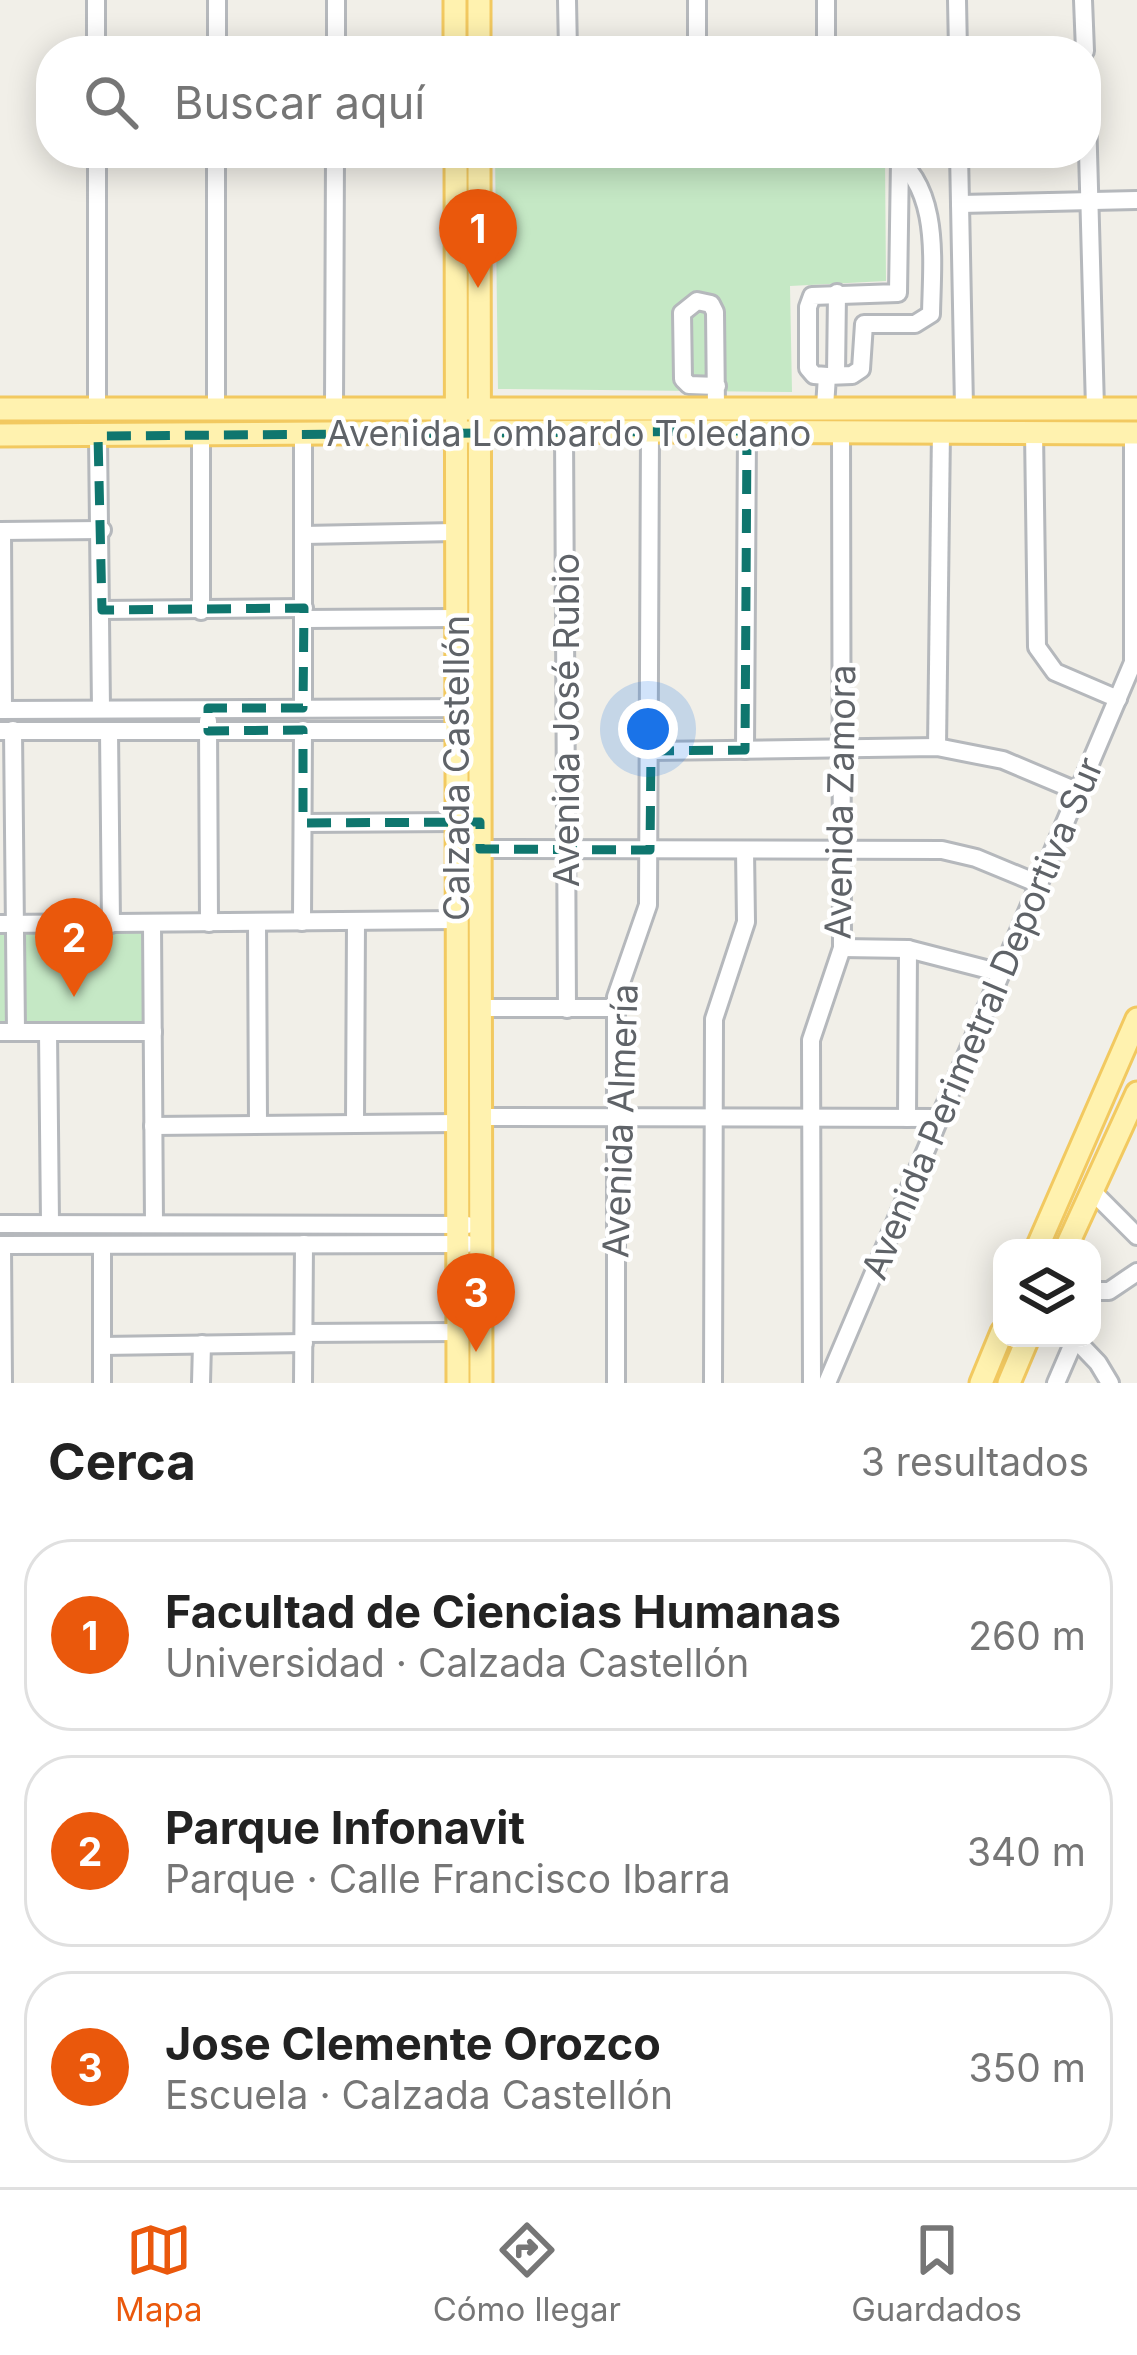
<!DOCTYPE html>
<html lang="es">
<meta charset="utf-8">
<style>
:root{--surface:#fff;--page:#f6f6f6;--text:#222;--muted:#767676;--line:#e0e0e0;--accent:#ea580c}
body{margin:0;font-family:Inter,sans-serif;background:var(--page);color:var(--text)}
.controls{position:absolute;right:36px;bottom:36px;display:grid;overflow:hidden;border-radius:24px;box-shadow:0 6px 30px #0003}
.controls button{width:108px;height:108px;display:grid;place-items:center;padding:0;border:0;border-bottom:3px solid var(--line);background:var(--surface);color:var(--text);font:60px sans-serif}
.you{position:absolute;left:648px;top:729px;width:42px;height:42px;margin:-30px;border:9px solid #fff;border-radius:50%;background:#1a73e8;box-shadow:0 0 0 18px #1a73e833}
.badge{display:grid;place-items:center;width:78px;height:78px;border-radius:50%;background:var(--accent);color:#fff;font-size:39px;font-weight:700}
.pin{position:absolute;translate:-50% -99px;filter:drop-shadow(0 3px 6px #0008)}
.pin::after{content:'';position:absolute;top:63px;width:42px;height:36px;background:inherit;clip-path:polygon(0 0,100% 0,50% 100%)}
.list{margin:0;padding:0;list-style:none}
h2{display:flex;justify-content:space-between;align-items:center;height:156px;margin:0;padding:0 48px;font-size:51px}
h2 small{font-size:39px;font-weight:400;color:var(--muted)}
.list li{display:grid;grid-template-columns:78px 1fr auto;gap:36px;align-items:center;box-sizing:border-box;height:192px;margin:0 24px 24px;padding:0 24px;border:3px solid var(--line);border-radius:48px}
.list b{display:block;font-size:45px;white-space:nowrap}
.list p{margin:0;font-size:39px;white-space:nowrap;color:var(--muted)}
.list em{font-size:39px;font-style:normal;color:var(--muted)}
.icon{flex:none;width:66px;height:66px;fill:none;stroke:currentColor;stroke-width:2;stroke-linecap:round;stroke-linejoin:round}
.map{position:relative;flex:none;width:1137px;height:1383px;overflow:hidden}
.search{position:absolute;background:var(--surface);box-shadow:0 6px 30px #0003;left:36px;right:36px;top:36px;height:132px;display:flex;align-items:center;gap:30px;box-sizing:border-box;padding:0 42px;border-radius:48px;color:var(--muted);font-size:45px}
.sheet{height:804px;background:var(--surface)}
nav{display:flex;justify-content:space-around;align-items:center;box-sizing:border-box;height:168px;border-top:3px solid var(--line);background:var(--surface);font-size:33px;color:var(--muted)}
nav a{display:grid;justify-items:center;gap:6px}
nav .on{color:var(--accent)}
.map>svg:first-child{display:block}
.green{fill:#c5e8c5}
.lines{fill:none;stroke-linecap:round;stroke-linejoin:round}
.minor-casing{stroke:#b5b8bc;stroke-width:22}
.major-casing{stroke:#f2c960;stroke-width:27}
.minor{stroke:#fff;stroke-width:16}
.major{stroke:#fff2af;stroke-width:21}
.marked{fill:none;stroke:#0f766e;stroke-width:9;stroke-dasharray:24 15;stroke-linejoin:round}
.labels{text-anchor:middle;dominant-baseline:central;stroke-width:9;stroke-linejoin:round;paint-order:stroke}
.street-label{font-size:36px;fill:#5f6368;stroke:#fff}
</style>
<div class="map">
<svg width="1137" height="1383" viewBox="0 0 1137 1383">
<rect width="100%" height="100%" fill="#f1efe8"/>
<g class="green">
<polygon points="495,153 885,158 886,281 790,286 792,392 498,389"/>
<polygon points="147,924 149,1023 0,1021 0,925"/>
</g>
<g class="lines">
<defs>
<g id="minor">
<polyline points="96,0 96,51"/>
<polyline points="567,0 568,51"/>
<polyline points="697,0 697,51"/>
<polyline points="826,0 826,51"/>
<polyline points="957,0 958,51"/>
<polyline points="1083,0 1085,51"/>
<polyline points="217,51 217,0"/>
<polyline points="336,51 336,0"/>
<polyline points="1086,78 1095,408"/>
<polyline points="97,153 97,408"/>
<polyline points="959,153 964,407"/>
<polyline points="960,204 1137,200"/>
<polyline points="836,375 837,293"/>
<polyline points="827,376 814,375 808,368 808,307 812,296 898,293 900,160"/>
<polyline points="334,407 335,153"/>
<polyline points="716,407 715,312 711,304 697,301 682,313 683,379 689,385 717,386"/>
<path d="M825,407L827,376L852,375L861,369L864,324H915L931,314C932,260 941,187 890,153"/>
<polyline points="216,408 216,153"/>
<polyline points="564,431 567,1009"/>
<polyline points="1034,432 1037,647 1055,672 1118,699"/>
<polyline points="201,434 201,611"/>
<polyline points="98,436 101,709"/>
<polyline points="0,531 102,530"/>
<polyline points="2,531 3,710"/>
<polyline points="304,535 455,532"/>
<polyline points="102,610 304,608"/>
<polyline points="304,619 455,618"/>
<polyline points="1133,660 1133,433"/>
<polyline points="303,708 303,434"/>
<polyline points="0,710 479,708"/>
<polyline points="208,721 209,923"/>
<polyline points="13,730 16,1032"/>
<polyline points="0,731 466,731"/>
<polyline points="109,731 111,924"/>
<polyline points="937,747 941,431"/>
<polyline points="745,750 747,431"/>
<polyline points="651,751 937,747 1003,760 1079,792"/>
<polyline points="303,823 456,822"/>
<polyline points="480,849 942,850 976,858 1039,884"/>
<polyline points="257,922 258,1124"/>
<polyline points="302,922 303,730"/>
<polyline points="0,924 457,920"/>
<polyline points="152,924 154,1224"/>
<polyline points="842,948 908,949 1001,973"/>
<polyline points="481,1008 615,1008"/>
<polyline points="0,1032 153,1032"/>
<polyline points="48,1032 50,1223"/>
<polyline points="481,1117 938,1118"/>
<polyline points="907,1118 908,949"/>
<polyline points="355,1123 356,921"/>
<polyline points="153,1126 457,1123"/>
<polyline points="1092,1191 1137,1236"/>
<polyline points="0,1224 467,1225"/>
<polyline points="0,1245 467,1244"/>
<polyline points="2,1245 3,1383"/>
<polyline points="1092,1291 1109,1291 1137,1272"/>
<polyline points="304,1333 458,1332"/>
<polyline points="1075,1339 1098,1363 1110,1383"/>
<polyline points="102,1346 304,1343"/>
<polyline points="102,1383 102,1245"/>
<polyline points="201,1383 202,1344"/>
<polyline points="303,1383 304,1244"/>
<polyline points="616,1383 616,997 648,905 650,431"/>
<polyline points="713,1383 714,1019 746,922 745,850"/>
<polyline points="812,1383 811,1040 842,948 841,433"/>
<polyline points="827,1383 1137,653"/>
<polyline points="1056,1383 1075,1339 1072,1338"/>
</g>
<g id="major">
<polyline points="455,0 455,51"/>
<polyline points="479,0 479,51"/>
<polyline points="456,153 458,1383"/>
<polyline points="479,153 481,1383"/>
<polyline points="0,409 1137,409"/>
<polyline points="0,435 650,431 1137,433"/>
<polyline points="1037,1248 1137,1019"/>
<polyline points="1066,1248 1137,1093"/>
<polyline points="981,1383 1002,1332"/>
<polyline points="1009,1383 1028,1338"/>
</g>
</defs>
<use href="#minor" class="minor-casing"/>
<use href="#major" class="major-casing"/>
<use href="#minor" class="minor"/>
<use href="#major" class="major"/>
</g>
<path class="marked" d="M747,431L745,750L651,751L650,850L480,849V822L303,823V730L208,731V708H303L304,608L102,610L98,436Z"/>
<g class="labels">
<g class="street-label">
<text x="569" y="433">Avenida Lombardo Toledano</text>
<text transform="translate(566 720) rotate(-90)">Avenida José Rubio</text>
<text transform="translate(456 768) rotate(-90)">Calzada Castellón</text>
<text transform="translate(840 802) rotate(-89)">Avenida Zamora</text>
<text transform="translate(982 1018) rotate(-67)">Avenida Perimetral Deportiva Sur</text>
<text transform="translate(620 1121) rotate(-88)">Avenida Almería</text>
</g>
</g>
</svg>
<div class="controls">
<button><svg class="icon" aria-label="layers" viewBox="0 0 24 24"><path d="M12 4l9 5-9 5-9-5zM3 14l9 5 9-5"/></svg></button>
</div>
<div class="you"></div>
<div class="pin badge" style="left:478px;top:288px">1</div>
<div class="pin badge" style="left:74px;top:997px">2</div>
<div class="pin badge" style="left:476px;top:1352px">3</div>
<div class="search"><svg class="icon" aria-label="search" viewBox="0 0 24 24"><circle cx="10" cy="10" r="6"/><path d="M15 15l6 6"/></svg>Buscar aquí</div>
</div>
<section class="sheet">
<h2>Cerca<small>3 resultados</small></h2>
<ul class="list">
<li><span class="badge">1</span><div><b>Facultad de Ciencias Humanas</b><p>Universidad · Calzada Castellón</p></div><em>260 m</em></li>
<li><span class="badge">2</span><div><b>Parque Infonavit</b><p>Parque · Calle Francisco Ibarra</p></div><em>340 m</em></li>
<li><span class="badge">3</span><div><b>Jose Clemente Orozco</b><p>Escuela · Calzada Castellón</p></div><em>350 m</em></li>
</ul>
</section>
<nav>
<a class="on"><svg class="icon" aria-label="map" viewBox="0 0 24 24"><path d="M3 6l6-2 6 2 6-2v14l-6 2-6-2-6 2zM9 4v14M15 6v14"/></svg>Mapa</a>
<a><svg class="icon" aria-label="directions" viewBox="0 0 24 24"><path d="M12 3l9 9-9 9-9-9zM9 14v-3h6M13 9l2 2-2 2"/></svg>Cómo llegar</a>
<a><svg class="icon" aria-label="saved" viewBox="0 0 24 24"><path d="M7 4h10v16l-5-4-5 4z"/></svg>Guardados</a>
</nav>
